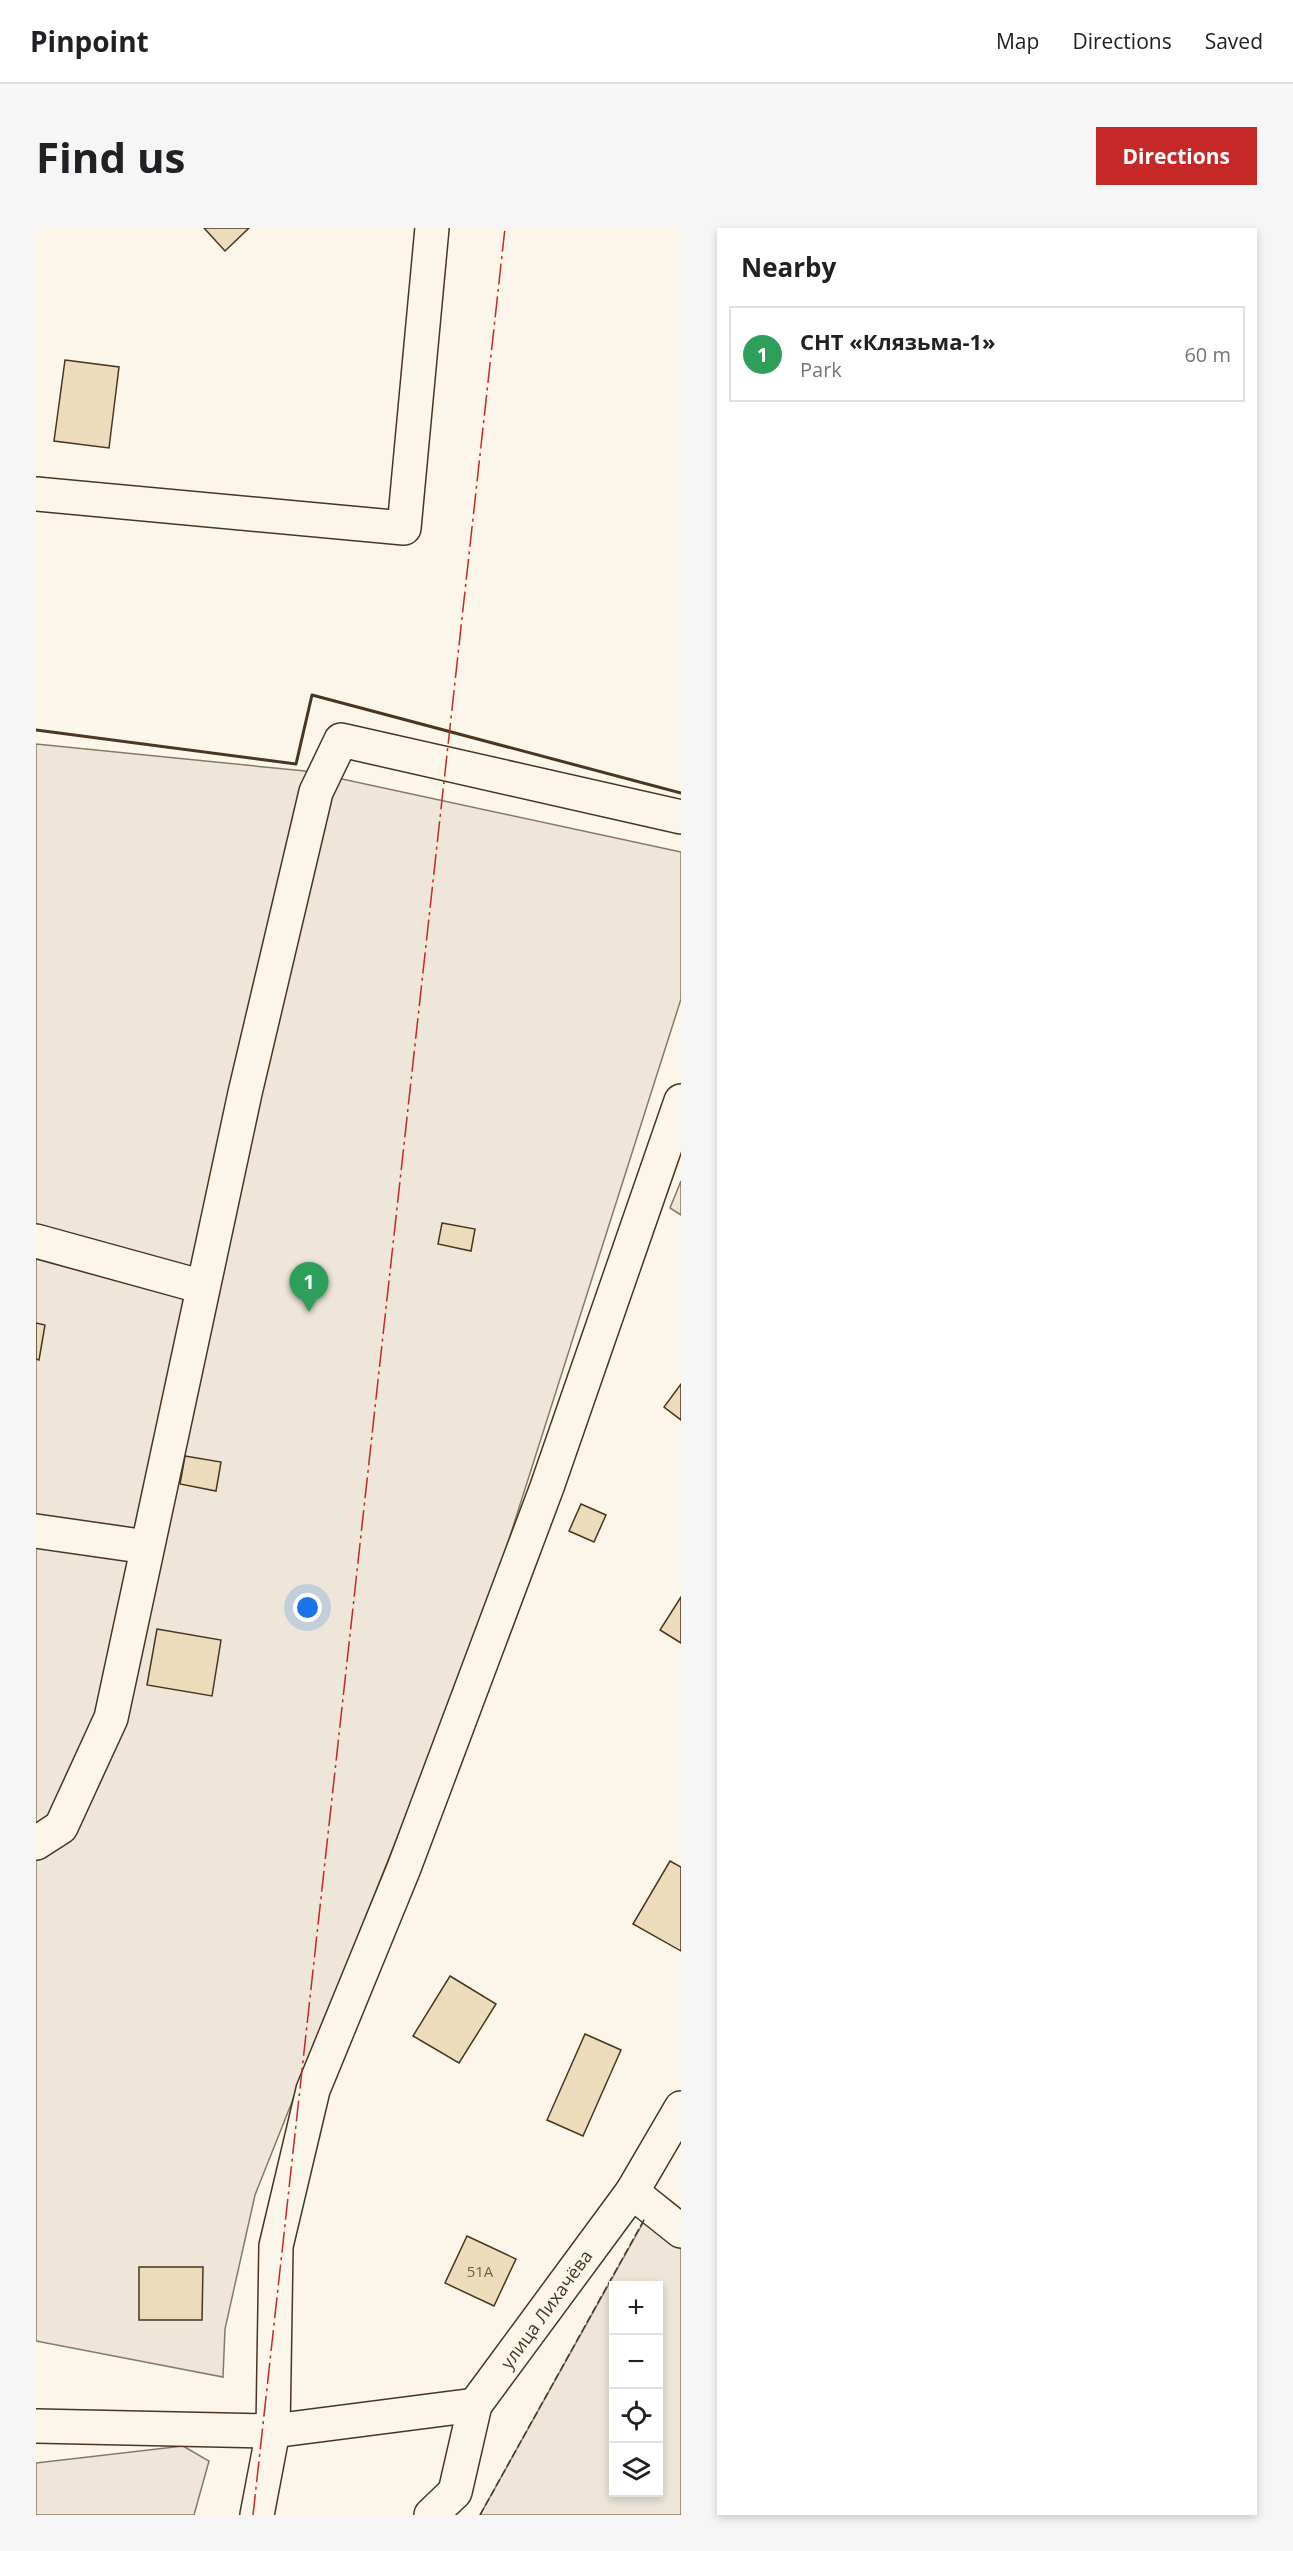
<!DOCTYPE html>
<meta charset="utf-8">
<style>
:root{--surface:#fff;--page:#f6f6f6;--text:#202124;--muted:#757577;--line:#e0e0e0;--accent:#c62828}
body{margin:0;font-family:"Open Sans",sans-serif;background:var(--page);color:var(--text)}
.controls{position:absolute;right:18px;bottom:18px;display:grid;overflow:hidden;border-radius:0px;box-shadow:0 3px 9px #0003}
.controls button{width:54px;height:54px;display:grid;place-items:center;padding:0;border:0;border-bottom:2px solid var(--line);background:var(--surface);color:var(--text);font:30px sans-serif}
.you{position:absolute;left:272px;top:1380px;width:21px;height:21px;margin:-15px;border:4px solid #fff;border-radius:50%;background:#1a73e8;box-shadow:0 0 0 9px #1a73e833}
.badge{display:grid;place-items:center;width:39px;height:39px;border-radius:50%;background:var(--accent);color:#fff;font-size:20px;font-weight:700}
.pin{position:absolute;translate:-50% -50px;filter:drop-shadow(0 2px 3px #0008)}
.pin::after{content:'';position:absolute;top:32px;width:21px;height:18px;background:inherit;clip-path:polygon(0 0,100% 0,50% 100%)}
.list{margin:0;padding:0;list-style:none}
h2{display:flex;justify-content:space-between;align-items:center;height:78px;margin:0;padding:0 24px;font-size:26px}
h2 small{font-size:20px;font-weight:400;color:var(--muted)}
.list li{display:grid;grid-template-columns:39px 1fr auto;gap:18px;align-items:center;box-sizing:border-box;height:96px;margin:0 12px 12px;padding:0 12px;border:2px solid var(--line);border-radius:0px}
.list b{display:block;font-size:22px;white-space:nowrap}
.list p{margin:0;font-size:20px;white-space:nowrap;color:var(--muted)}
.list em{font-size:20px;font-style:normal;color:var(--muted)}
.icon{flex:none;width:33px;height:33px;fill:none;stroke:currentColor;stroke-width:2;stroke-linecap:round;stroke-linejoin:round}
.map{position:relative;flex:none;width:645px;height:2287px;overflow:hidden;border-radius:0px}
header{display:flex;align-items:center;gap:36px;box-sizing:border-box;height:84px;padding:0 30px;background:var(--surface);border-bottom:2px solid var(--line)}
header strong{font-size:28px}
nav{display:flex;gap:33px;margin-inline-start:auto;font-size:21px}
.intro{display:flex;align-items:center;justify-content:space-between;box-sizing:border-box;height:144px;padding:0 36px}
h1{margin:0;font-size:42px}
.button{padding:15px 27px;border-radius:0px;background:var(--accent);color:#fff;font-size:21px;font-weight:700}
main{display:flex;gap:36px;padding:0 36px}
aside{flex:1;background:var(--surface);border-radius:0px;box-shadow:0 3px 9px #0003}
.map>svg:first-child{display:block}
.green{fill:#ede6d9;stroke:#887966;stroke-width:1.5;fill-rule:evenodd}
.building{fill:#ecdcbc;stroke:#4a3520;stroke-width:1.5}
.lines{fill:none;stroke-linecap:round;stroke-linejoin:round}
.minor-casing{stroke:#4a3520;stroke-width:36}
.minor{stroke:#fbf6e9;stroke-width:33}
.fence{stroke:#4a3520;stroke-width:1.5;stroke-dasharray:8 3;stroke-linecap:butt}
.wall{stroke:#4a3520;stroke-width:3}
.power{stroke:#c62828;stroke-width:1.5;stroke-dasharray:21 4.5 3 4.5;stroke-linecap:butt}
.labels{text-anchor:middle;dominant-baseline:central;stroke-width:4.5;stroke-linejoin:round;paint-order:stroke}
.number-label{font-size:15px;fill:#725f47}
.street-label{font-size:18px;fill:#4a3520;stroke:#fbf6e9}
</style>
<header>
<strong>Pinpoint</strong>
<nav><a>Map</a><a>Directions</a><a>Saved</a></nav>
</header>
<div class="intro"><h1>Find us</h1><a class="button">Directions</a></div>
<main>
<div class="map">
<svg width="645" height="2287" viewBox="0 0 645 2287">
<rect width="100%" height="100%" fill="#fbf6e9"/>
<g class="green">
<polygon points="0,516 269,543 645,624 645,771 446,1396 219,1967 189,2101 187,2149 0,2113"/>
<polygon points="645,953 645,987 634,980"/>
<path d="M622,1968L645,1984V2287H444ZM578,2058H622V2264H578Z"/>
<polygon points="147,2218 173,2233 158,2287 0,2287 0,2235"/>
</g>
<g class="building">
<polygon points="168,0 213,0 189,23"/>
<polygon points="29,132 83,139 73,220 18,213"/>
<polygon points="406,995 439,1001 435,1023 402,1016"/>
<polygon points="0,1095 9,1097 3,1132 0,1131"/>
<polygon points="645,1156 645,1192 628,1179"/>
<polygon points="149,1228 185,1234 180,1263 144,1256"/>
<polygon points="545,1276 570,1287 558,1314 533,1303"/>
<polygon points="645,1369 645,1415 624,1402"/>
<polygon points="121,1401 185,1412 176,1468 111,1457"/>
<polygon points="634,1633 645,1639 645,1723 597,1696"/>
<polygon points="414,1748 460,1776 423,1835 377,1808"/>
<polygon points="549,1806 585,1822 547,1908 511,1892"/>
<polygon points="431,2008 480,2031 458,2078 409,2055"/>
<polygon points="103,2039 167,2039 166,2092 103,2092"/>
</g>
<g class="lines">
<defs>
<g id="minor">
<polyline points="0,266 368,300 396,0"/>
<polyline points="0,1013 167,1059"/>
<polyline points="0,1303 111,1319"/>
<polyline points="0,1615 25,1599 75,1490 209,865 280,564 305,512 645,589"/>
<polyline points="596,1964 645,2003"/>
<polyline points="0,2198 237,2203 439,2177"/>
<polyline points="221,2287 237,2203 240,2018 277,1862 368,1640 511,1259 645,873"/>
<polyline points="395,2287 419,2264 439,2177 596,1964 645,1880"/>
</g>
</defs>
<use href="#minor" class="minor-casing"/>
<use href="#minor" class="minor"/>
<polyline class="fence" points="444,2287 609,1990"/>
<polyline class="wall" points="0,502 260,536 276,467 645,565"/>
<polyline class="power" points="217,2287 469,0"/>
</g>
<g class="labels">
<g class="number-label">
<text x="444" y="2043">51А</text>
</g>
<g class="street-label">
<text transform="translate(510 2081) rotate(-54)">улица Лихачёва</text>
</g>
</g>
</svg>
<div class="controls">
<button>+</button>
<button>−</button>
<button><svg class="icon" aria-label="locate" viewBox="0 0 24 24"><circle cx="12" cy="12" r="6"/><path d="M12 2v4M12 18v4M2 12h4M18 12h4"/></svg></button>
<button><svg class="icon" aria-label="layers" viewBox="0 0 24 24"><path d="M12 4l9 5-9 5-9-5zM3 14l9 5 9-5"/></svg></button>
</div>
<div class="you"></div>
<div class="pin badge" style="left:273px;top:1084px;background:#2e9e5b">1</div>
</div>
<aside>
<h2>Nearby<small></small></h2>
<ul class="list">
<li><span class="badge" style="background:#2e9e5b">1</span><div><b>СНТ «Клязьма-1»</b><p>Park</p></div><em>60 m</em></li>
</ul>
</aside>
</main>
